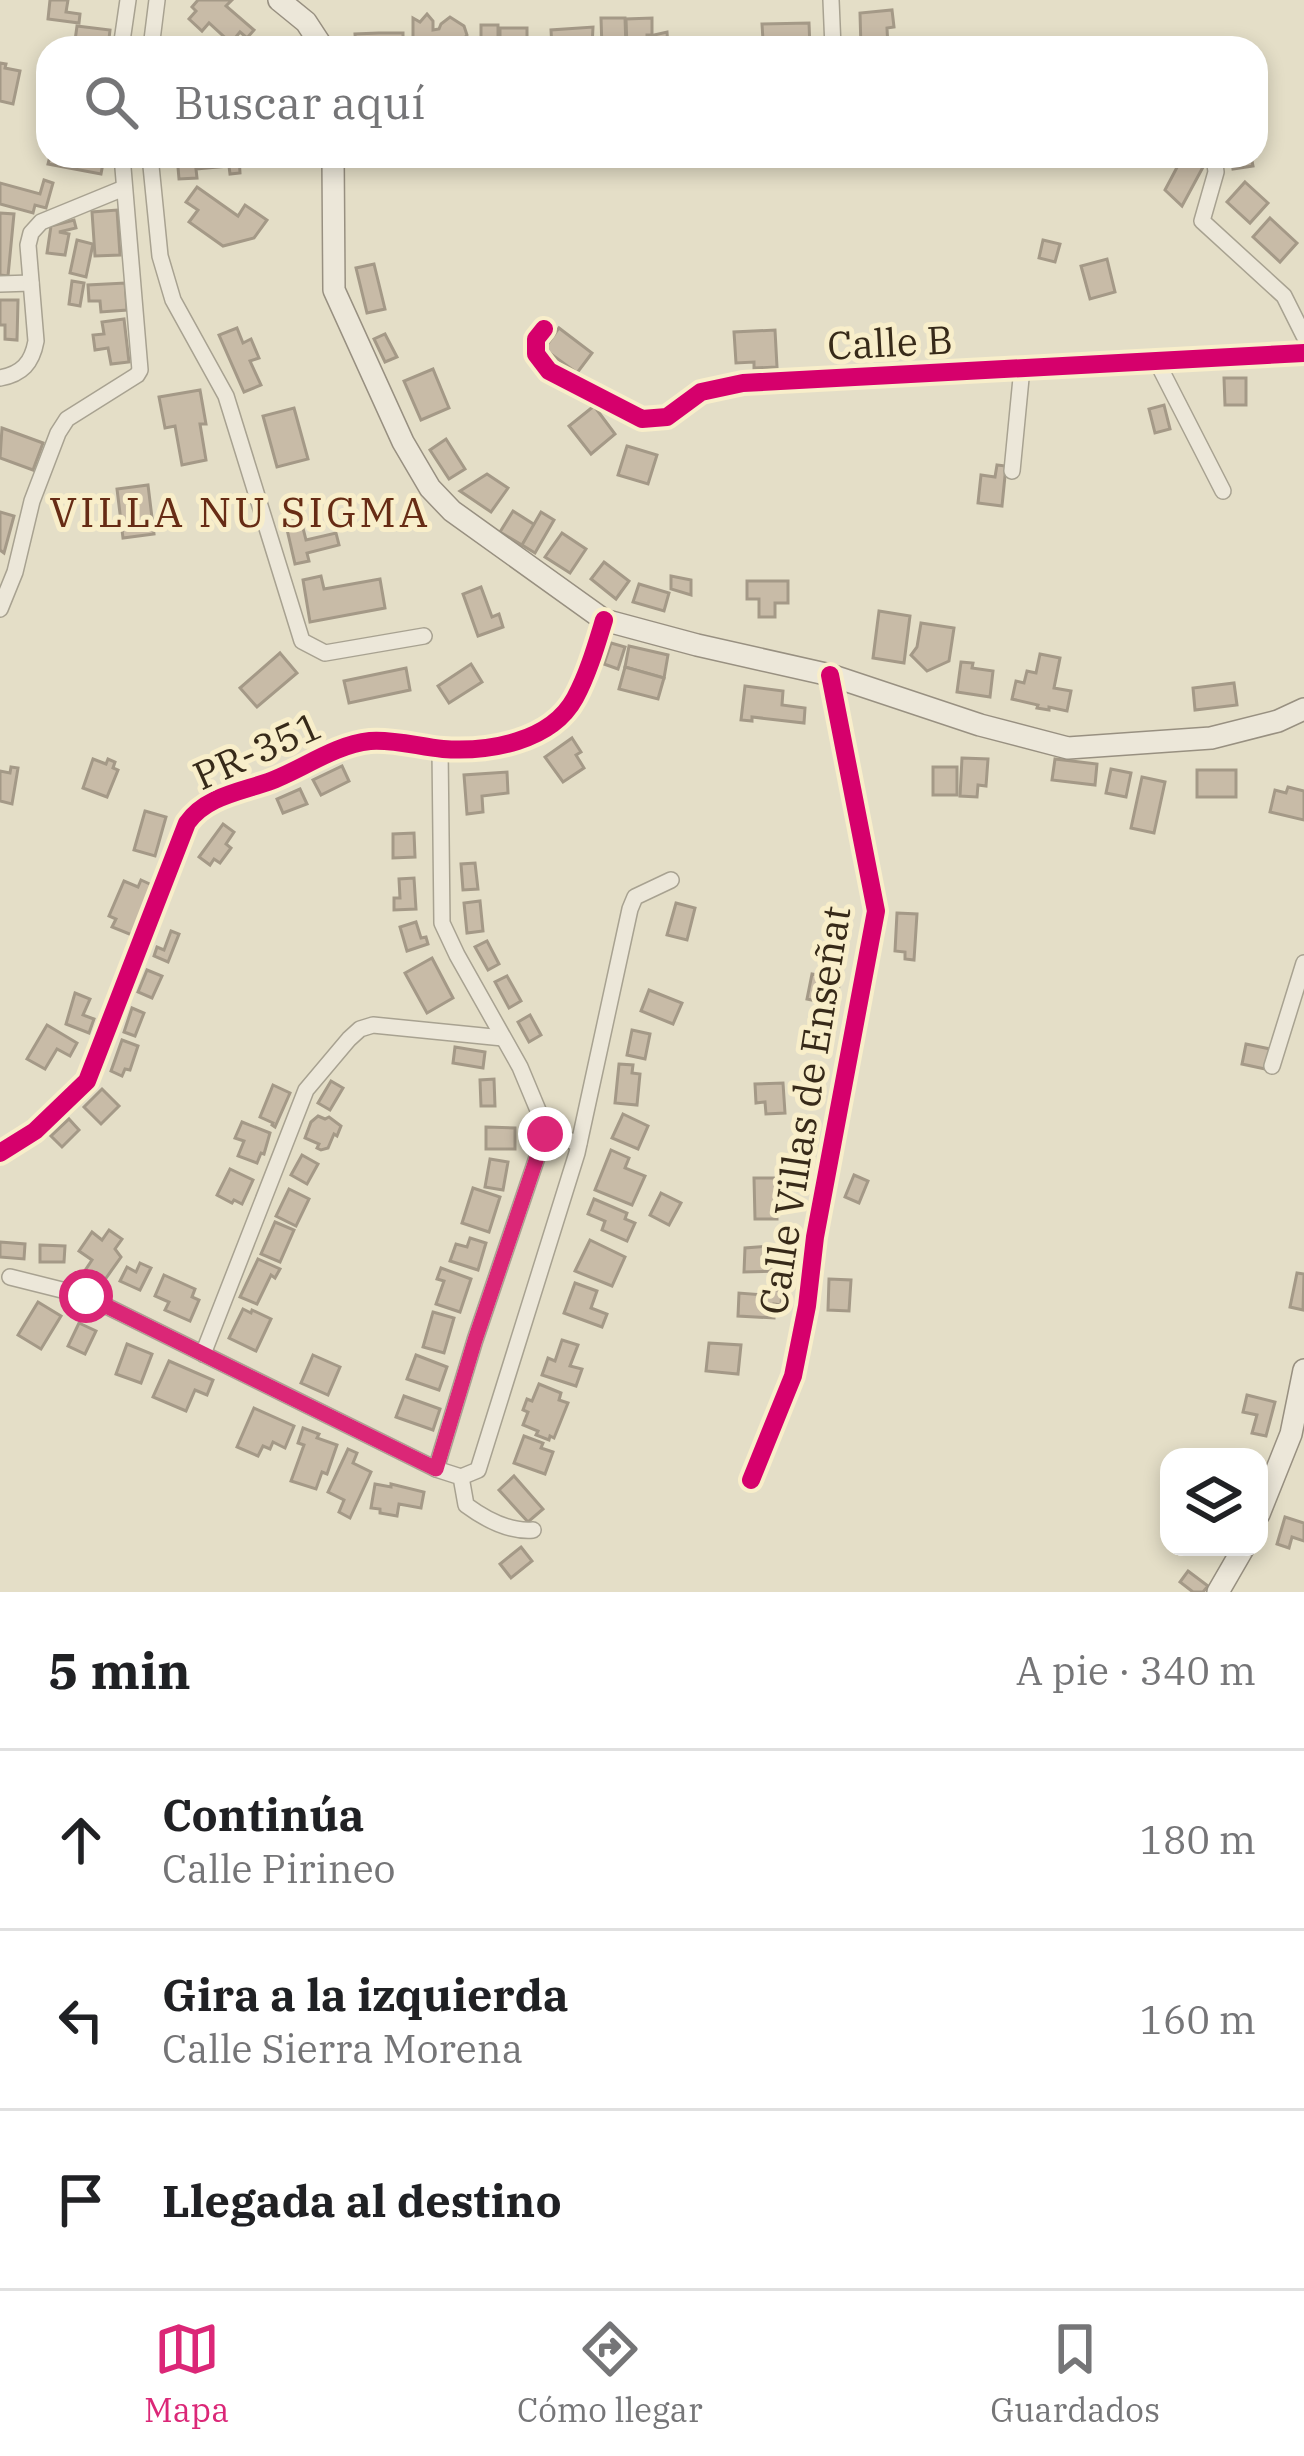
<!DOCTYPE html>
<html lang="es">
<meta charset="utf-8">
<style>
:root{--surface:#fff;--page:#f6f6f6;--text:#202124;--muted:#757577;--line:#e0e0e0;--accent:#db2777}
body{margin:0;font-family:"IBM Plex Serif",serif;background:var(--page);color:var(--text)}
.controls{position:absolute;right:36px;bottom:36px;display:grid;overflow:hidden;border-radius:24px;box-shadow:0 6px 18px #0003}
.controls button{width:108px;height:108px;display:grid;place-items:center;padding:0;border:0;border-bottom:3px solid var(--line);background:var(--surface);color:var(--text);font:60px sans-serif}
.stop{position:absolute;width:36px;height:36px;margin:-27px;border:9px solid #db2777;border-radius:50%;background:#fff}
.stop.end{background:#db2777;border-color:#fff;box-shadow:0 3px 12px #0008}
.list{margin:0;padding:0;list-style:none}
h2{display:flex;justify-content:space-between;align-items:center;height:156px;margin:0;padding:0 48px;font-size:51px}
h2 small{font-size:39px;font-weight:400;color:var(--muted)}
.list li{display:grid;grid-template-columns:78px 1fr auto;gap:36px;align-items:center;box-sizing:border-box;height:180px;padding:0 48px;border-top:3px solid var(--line)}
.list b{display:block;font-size:45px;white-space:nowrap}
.list p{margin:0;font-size:39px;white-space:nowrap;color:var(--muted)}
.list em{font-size:39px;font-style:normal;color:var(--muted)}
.icon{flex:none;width:66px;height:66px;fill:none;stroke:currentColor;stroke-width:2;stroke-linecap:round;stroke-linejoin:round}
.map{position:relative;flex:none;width:1304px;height:1592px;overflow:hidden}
.search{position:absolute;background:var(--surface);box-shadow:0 6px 18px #0003;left:36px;right:36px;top:36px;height:132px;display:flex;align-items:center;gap:30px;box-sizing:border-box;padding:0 42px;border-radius:36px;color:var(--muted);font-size:45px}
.sheet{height:696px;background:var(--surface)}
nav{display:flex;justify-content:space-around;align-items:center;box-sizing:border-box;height:168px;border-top:3px solid var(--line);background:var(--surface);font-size:33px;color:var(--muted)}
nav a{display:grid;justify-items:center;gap:6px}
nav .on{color:var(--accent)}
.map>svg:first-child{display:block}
.building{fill:#c8bba7;stroke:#a49987;stroke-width:3}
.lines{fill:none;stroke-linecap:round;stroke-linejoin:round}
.minor-casing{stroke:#a8a291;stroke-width:18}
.tertiary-casing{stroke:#a8a291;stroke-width:21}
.secondary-casing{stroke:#989081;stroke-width:24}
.minor{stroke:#ece7d9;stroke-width:15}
.tertiary{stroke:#ece7d9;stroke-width:18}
.secondary{stroke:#ece7d9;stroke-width:21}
.cycleway-casing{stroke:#f8eeca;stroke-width:26}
.cycleway{stroke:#d6006c;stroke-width:18}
.route{stroke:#db2777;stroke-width:15}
.labels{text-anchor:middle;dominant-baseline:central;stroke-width:10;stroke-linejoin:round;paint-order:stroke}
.street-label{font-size:39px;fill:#372a19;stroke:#f8eeca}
.neighbourhood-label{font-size:42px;letter-spacing:3px;fill:#672c15;stroke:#f8eeca}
</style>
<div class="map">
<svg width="1304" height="1592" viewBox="0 0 1304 1592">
<rect width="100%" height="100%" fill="#e4dec7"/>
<g class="building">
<polygon points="50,0 68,0 66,12 80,14 79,23 48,19"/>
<polygon points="198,0 232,0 226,6 254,30 247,38 240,32 231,43 209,23 202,31 189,19 196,11 192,7"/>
<polygon points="892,10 894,27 887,28 888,48 861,48 860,13"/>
<polygon points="427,14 433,21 433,30 439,29 441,24 450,17 464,26 467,35 457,48 413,48 413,18 420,22"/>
<polygon points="601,18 625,18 626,48 602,48"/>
<polygon points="652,18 652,35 647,35 647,48 627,48 626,19"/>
<polygon points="809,23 810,48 732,48 732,41 763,40 762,24"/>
<rect x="481" y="25" width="17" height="23"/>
<polygon points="77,26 110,30 108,48 74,48"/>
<polygon points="593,27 592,48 552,48 551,30"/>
<polygon points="500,28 527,28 527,48 500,47"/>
<polygon points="667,32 668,48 651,48 650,36"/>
<polygon points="379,33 403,33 403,48 356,48 355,34"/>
<polygon points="0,63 6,64 5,68 20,71 13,104 0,101"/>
<polygon points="50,156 104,158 101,174 48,164"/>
<polygon points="177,156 239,156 240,173 230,174 229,166 196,169 197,178 179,179"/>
<polygon points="1183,156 1203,167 1182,206 1165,190"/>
<polygon points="1231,156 1251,156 1253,166 1233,169"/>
<polygon points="44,180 53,183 46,208 35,205 33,213 0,204 0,183 40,194"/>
<polygon points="1245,182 1268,203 1250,223 1227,202"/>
<polygon points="197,187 238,216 245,205 267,220 254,238 223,246 189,222 198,210 186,202"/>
<polygon points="117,210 120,255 95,256 92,212"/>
<polygon points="0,213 14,214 8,276 0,275"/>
<polygon points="1270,218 1297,243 1280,262 1253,237"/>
<polygon points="74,220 76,228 59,232 69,234 65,255 47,253 51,226"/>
<polygon points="77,240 93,244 86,277 70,273"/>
<polygon points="1043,240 1060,244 1055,262 1039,258"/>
<polygon points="1107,259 1115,292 1090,299 1081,266"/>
<polygon points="374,264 385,309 367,313 356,268"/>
<polygon points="72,281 84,283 80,306 69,304"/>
<polygon points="125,283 127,310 101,312 100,301 89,301 88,285"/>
<polygon points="0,300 18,300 17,340 5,339 5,325 0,325"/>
<polygon points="124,319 129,362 111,364 108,348 95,350 93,335 104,334 102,322"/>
<polygon points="237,328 243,343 251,339 259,358 250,361 261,385 244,392 219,335"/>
<polygon points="559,328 592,353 577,373 544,349"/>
<polygon points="775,330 777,367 754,368 754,362 736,363 734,332"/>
<polygon points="385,334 397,357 385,362 374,339"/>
<polygon points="433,369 449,408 421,420 404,381"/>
<polygon points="1224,378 1246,378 1246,405 1225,405"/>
<polygon points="200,390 206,424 200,424 206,460 182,465 175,426 165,428 159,397"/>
<polygon points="1164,405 1170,429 1155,433 1149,409"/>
<polygon points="594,406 615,434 591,454 569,426"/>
<polygon points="294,408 308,459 277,467 263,416"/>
<polygon points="2,428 43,443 33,470 0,458"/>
<polygon points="446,439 465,469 449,479 430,450"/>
<polygon points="627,446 657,455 648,484 618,475"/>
<polygon points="997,465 1006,466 1002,506 978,503 981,475 995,477"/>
<polygon points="487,474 508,488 491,512 460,491"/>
<polygon points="148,485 154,534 123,538 117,489"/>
<polygon points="298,508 306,540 336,533 339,545 307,553 309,561 295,564 283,512"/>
<polygon points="513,511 535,525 522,545 500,532"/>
<polygon points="0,512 14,516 4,553 0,550"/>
<polygon points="541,512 554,520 535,553 522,545"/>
<polygon points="562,533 586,549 570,573 545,557"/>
<polygon points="604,562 629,581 616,599 591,579"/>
<polygon points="321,576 324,589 380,579 385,608 310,622 303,580"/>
<polygon points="671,576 691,580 691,595 671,589"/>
<polygon points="747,581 788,581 788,603 775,603 775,617 759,617 759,599 747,599"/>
<polygon points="639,584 669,593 664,611 633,602"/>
<polygon points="481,587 492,617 499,614 503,627 478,636 463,594"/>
<polygon points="879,611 910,616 904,663 873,658"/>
<polygon points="921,623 954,628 949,661 927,671 911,655 917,647"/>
<polygon points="611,643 625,647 618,669 604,664"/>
<polygon points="629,646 668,655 664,678 625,667"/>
<polygon points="280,653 297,673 257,707 240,688"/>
<polygon points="1040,654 1060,658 1054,688 1071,691 1067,711 1049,707 1049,710 1037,708 1038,705 1012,699 1016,681 1024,683 1027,671 1036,673"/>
<polygon points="961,662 973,663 972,668 993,671 990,697 957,692"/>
<polygon points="471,664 482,682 449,703 438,686"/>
<polygon points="625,667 664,678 658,699 619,689"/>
<polygon points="406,668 410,690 349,703 344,681"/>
<polygon points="1234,683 1237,705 1195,710 1193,688"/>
<polygon points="745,686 783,691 782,705 805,708 804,723 752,717 752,721 741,720"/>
<polygon points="572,738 581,752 576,755 584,768 563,782 545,757"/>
<polygon points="962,758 988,759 986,786 978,785 977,797 960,796"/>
<polygon points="93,759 106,764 108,759 115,762 113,768 118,770 107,797 83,788"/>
<polygon points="1055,759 1097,764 1095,785 1052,780"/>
<polygon points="342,766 349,781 321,795 313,780"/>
<polygon points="11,767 18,768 12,804 0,801 0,771 10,773"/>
<rect x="933" y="767" width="24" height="28"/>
<polygon points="1111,769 1131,773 1126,797 1106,793"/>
<rect x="1197" y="770" width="39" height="27"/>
<polygon points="507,772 508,793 482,796 483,812 467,814 464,775"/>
<polygon points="1142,777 1165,782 1154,833 1131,828"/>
<polygon points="1288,787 1304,791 1304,820 1270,812 1275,790 1286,793"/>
<polygon points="300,789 307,804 283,813 277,799"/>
<polygon points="145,811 166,817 155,856 134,850"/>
<polygon points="223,824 234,832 226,844 231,848 220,863 214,859 210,865 199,857"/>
<polygon points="414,833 415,857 393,858 393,834"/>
<polygon points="475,863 478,889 463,890 461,864"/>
<polygon points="414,878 416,909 394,910 394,898 400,898 399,879"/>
<polygon points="141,880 154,886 132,935 112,927 116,919 109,916 124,881 138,887"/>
<polygon points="480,901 483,931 467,933 464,903"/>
<polygon points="676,903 695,908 687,940 667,935"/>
<polygon points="897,913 917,914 914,960 905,959 905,952 895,951"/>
<polygon points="416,922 421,938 426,937 428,944 407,951 400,927"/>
<polygon points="171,931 179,934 168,962 154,956 157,947 164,950"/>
<polygon points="487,941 499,964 488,970 475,947"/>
<polygon points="432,958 453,998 427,1013 405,973"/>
<polygon points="147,970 162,976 152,998 138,992"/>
<polygon points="812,974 840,979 836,1005 807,999"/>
<polygon points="507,976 521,1001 509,1008 495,982"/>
<polygon points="649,990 682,1003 673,1024 641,1011"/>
<polygon points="75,993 90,999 83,1015 94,1019 89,1033 66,1024"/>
<polygon points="132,1008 144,1013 135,1036 124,1032"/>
<polygon points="530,1015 541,1035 529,1042 518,1022"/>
<polygon points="47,1025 77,1043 70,1056 57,1049 45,1069 27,1059"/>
<polygon points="632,1030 650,1034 645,1059 627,1055"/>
<polygon points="122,1040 138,1046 130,1070 125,1069 122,1076 111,1071"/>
<polygon points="1246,1044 1270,1049 1265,1069 1242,1064"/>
<polygon points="455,1047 485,1052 483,1068 453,1063"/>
<polygon points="619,1064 633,1065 632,1073 640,1074 637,1105 615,1103"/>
<polygon points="494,1079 495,1106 481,1106 480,1080"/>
<polygon points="331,1081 343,1088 330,1110 318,1103"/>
<polygon points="783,1083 785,1113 766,1114 765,1102 756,1103 755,1084"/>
<polygon points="273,1085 290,1093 275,1127 272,1125 273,1123 260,1117"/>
<polygon points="102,1089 119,1106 101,1124 84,1107"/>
<polygon points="623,1114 648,1126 638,1149 612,1138"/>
<polygon points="318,1116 325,1119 329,1117 341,1126 337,1136 334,1134 328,1148 321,1150 317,1148 319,1144 305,1138 311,1122"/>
<polygon points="69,1119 79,1130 62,1147 51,1136"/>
<polygon points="242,1122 270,1133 264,1154 261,1153 257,1163 238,1156 244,1141 235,1138"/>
<polygon points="486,1127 515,1128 515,1149 486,1149"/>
<polygon points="611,1150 629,1158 625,1168 645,1176 632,1205 595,1190"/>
<polygon points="302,1155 318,1164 307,1184 291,1175"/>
<polygon points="490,1159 508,1162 503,1190 485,1187"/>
<polygon points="230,1169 253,1180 242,1204 234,1200 232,1203 217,1195"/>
<polygon points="854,1175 868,1181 859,1203 845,1197"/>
<polygon points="754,1178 776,1178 777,1219 755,1219"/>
<polygon points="473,1188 500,1197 489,1232 462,1223"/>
<polygon points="289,1189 309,1199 296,1226 276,1216"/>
<polygon points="661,1193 681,1203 669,1225 650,1215"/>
<polygon points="594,1199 627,1213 625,1219 635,1223 627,1241 602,1230 605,1221 588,1214"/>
<polygon points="275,1222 294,1230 280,1262 261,1254"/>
<polygon points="109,1230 122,1239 115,1249 121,1257 104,1281 91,1273 88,1278 82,1275 92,1260 79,1251 92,1232 102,1240"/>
<polygon points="470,1238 486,1243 478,1270 450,1261 456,1244 467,1247"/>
<polygon points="590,1240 625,1257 612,1286 575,1271"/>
<polygon points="0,1242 25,1244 24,1259 0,1257"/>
<polygon points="40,1245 65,1246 64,1262 40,1262"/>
<polygon points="769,1246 771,1255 780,1257 778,1271 744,1272 745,1248"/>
<polygon points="258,1259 280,1269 275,1278 271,1275 257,1304 240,1297"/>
<polygon points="140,1263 151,1268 140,1290 120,1281 127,1267 136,1272"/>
<polygon points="441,1268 471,1279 460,1312 436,1304 444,1281 437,1279"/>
<polygon points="1297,1273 1304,1274 1303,1310 1290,1307"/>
<polygon points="164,1275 195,1289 192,1297 199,1300 190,1321 165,1310 169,1302 155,1296"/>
<polygon points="829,1279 851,1280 849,1311 828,1310"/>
<polygon points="575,1283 597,1291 591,1308 607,1314 602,1327 564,1313"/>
<polygon points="765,1289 782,1290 781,1305 774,1304 774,1318 738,1316 739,1293 764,1295"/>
<polygon points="38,1302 61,1316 41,1349 18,1335"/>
<polygon points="243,1309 251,1313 252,1310 271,1319 256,1351 229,1338"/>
<polygon points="433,1312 454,1318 444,1353 423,1347"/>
<polygon points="79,1323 96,1331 85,1354 68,1346"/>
<polygon points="562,1340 578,1345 570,1366 582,1369 576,1386 542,1375 548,1358 555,1361"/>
<polygon points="709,1343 741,1345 738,1374 706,1371"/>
<polygon points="127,1344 152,1354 141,1383 116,1374"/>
<polygon points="313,1355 340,1367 328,1395 301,1383"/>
<polygon points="416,1355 447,1367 439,1390 407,1379"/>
<polygon points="169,1361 213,1380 207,1395 195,1390 186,1411 153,1397"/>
<polygon points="539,1384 561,1393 559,1400 568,1403 554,1438 550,1436 549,1440 536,1435 538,1431 523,1425 528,1412 523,1410 527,1399 532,1401"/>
<polygon points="1247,1395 1275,1402 1266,1436 1252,1433 1257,1415 1243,1412"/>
<polygon points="404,1396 440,1409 433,1430 396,1417"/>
<polygon points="254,1408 294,1426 285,1448 273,1442 270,1449 263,1446 258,1456 237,1447"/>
<polygon points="303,1428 319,1434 317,1438 337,1445 327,1474 322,1472 316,1489 291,1481 304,1445 298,1443"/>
<polygon points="524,1436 543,1443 541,1448 553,1452 545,1474 514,1463"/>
<polygon points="348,1449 357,1453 353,1463 371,1472 350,1518 339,1512 344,1500 328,1492"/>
<polygon points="514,1476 543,1509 528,1522 499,1490"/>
<polygon points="375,1484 391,1487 391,1484 424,1492 421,1508 399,1504 397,1516 380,1513 380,1509 371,1508"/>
<polygon points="1285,1517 1304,1523 1304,1541 1292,1537 1289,1548 1277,1544"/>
<polygon points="521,1547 532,1561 511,1578 500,1564"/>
<polygon points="1188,1571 1208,1586 1203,1592 1193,1592 1180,1582"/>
</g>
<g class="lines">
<defs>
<g id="minor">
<polyline points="831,0 833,48"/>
<polyline points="121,48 128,0"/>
<polyline points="151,48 157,0"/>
<polyline points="150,156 160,256 173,300 226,396 302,641 325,653 424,636"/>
<polyline points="1214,156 1216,172 1202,221 1284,296 1304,336"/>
<polyline points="0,284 31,283"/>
<polyline points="544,329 536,339 536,354 549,371 642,419 667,417 701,392 743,383 1304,353"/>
<polyline points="1157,362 1223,491"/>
<path d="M0,378C22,374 32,363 36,341L28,245L31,233L41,222L124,188"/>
<polyline points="1012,471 1022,368"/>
<polyline points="0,609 15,572 32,501 58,433 67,419 137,375 140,370 122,156"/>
<polyline points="1272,1066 1304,963"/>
<polyline points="545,1134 579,1143"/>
<path d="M10,1277L86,1296L436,1469L461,1477L466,1505C485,1519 509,1532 533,1530"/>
<polyline points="203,1354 306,1090 349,1039 360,1029 373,1025 503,1038"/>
<polyline points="436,1469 475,1340 545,1134 540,1115 520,1067 457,955 442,923 440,749"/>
<polyline points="461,1477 478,1470 577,1153 630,909 635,897 671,880"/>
<polyline points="751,1480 793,1376 807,1306 815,1237 876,911 830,675"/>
</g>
<path id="tertiary" d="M0,1153L35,1131L87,1081L187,823C205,797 239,792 268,782C302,770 333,745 370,741C394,739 420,747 443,749C489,752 551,742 575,698C588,674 596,646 604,620"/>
<g id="secondary">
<polyline points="279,0 306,22 323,48"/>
<polyline points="333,156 334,290 403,442 430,488 452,511 604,620 697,645 830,675 980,725 1068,748 1211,738 1278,721 1304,709"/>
<polyline points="1259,1514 1291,1434 1304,1370"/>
<polyline points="1218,1592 1244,1547"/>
</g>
</defs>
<use href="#minor" class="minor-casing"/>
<use href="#tertiary" class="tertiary-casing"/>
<use href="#secondary" class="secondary-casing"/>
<use href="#minor" class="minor"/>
<use href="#tertiary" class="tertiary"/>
<use href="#secondary" class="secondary"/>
<defs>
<g id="cycleway">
<polyline points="544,329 536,339 536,354 549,371 642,419 667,417 701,392 743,383 1304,353"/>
<path d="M0,1153L35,1131L87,1081L187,823C205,797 239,792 268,782C302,770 333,745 370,741C394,739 420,747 443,749C489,752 551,742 575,698C588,674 596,646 604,620"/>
<polyline points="751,1480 793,1376 807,1306 815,1237 876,911 830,675"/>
</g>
</defs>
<use href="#cycleway" class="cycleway-casing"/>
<use href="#cycleway" class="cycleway"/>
</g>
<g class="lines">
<polyline class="route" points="86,1296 436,1469 475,1340 545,1134"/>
</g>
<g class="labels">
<g class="street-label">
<text transform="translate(890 342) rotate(-3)">Calle B</text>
<text transform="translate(257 750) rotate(-24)">PR-351</text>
<text transform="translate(804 1110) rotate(-81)">Calle Villas de Enseñat</text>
</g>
<g class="neighbourhood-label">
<text x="240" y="511">VILLA NU SIGMA</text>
</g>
</g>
</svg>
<div class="controls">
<button><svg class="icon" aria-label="layers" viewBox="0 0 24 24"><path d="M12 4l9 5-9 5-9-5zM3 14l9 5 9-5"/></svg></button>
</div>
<div class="stop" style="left:86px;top:1296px"></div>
<div class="stop end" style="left:545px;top:1134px"></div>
<div class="search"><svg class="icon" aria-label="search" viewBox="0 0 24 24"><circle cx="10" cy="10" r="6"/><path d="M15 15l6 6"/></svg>Buscar aquí</div>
</div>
<section class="sheet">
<h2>5 min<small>A pie · 340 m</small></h2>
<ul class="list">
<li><svg class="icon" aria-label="ahead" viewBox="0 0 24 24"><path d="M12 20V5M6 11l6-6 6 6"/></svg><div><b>Continúa</b><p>Calle Pirineo</p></div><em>180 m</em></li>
<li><svg class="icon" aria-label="left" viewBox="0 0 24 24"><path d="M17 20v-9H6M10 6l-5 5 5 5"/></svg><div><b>Gira a la izquierda</b><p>Calle Sierra Morena</p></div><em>160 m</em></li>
<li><svg class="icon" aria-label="arrive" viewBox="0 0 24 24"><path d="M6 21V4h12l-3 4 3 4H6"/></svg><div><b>Llegada al destino</b></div></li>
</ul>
</section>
<nav>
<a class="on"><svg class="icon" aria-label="map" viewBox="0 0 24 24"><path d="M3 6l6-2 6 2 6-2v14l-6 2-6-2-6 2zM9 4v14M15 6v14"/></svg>Mapa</a>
<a><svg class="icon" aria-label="directions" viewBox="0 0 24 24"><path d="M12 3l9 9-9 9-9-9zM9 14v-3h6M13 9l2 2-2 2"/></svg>Cómo llegar</a>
<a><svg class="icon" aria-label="saved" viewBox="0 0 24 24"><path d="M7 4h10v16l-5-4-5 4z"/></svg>Guardados</a>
</nav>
